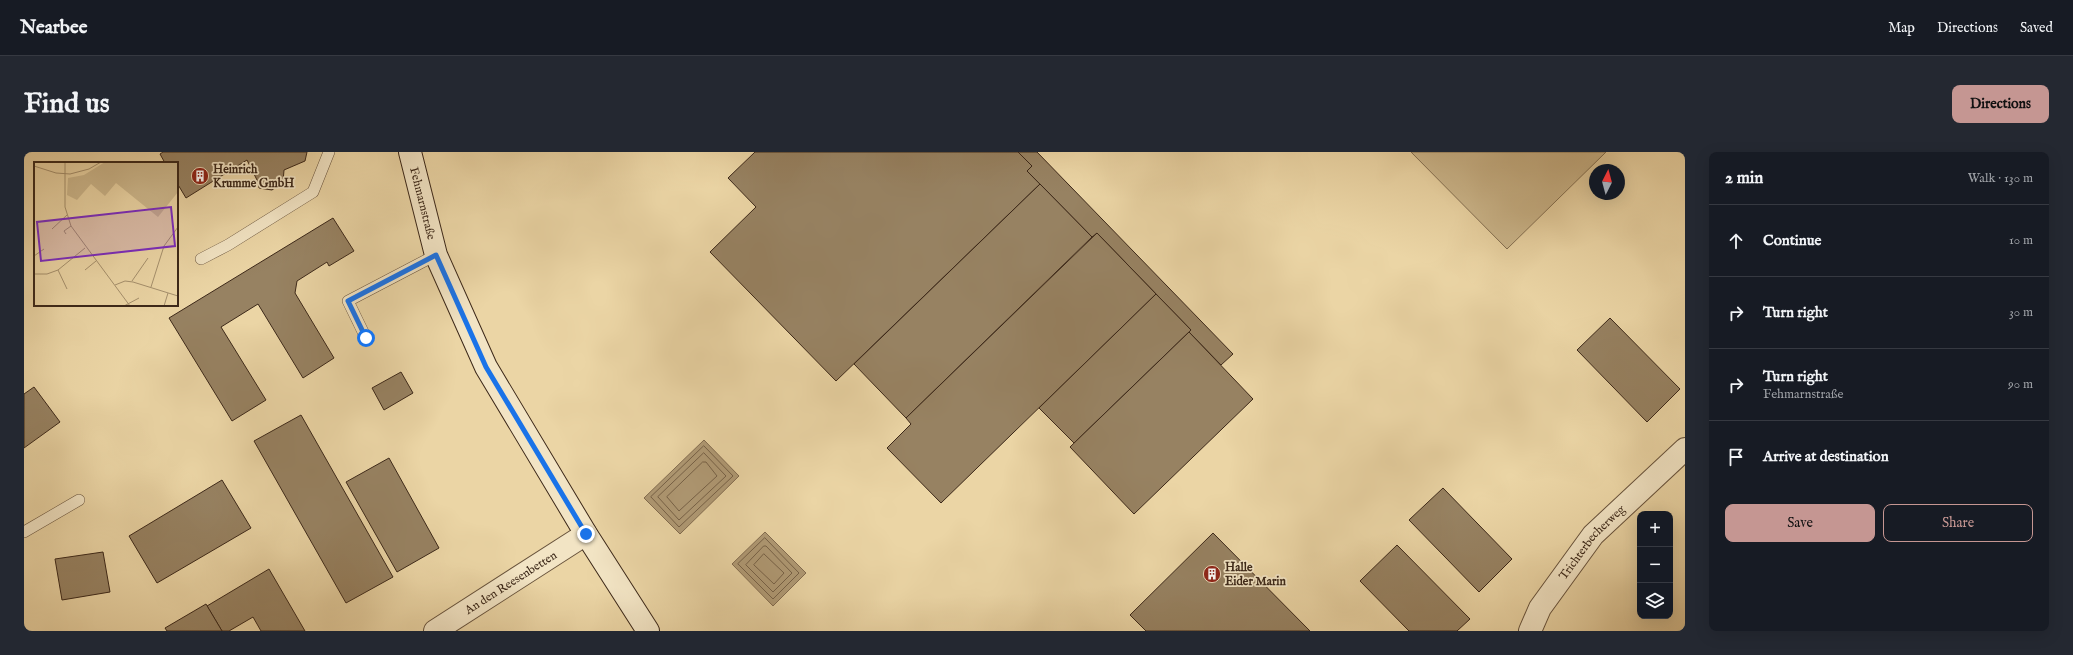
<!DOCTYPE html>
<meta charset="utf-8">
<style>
:root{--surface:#171b24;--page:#242831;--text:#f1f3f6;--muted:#9ea1a6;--line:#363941;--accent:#c59692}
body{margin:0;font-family:"IM FELL English",serif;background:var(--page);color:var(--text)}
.controls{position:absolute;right:12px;bottom:12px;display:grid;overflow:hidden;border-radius:8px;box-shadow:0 4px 16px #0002}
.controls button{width:36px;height:36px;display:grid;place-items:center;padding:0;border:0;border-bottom:1px solid var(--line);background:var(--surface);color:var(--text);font:20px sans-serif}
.compass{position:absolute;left:1565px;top:12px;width:36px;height:36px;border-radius:50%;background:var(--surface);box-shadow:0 4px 16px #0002;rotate:6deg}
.stop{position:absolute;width:12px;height:12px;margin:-9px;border:3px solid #1a73e8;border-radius:50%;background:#fff}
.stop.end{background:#1a73e8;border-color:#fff;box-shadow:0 1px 4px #0008}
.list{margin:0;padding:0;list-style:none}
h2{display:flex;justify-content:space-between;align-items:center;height:52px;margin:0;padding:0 16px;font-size:17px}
h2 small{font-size:13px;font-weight:400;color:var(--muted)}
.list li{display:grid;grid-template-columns:26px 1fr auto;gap:12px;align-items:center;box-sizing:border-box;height:72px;padding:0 16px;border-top:1px solid var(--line)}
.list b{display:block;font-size:15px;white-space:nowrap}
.list p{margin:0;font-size:13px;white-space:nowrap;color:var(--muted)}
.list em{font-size:13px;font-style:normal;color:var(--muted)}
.actions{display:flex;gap:8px;padding:12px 16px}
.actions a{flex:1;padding:9px 0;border:1px solid var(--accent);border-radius:8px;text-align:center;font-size:14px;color:var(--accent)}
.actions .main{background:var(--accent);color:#111}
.icon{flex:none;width:22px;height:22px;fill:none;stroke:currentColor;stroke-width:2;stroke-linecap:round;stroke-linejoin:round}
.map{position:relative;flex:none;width:1661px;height:479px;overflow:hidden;border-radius:8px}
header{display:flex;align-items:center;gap:24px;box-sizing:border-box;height:56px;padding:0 20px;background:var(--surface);border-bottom:1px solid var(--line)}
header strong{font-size:19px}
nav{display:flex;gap:22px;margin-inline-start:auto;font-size:14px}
.intro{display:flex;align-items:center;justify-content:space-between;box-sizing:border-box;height:96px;padding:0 24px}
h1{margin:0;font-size:28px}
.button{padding:10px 18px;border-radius:8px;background:var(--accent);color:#111;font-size:14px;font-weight:700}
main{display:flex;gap:24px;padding:0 24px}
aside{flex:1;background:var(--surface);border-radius:8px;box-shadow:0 4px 16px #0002}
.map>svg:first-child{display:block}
.green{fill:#cdb88d;stroke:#847053}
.water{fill:#b09a75;stroke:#826c50}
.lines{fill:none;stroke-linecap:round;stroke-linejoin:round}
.shore{stroke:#766147;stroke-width:1}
.building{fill:#978262;stroke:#3c2819}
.lane-casing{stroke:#68533c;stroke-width:12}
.street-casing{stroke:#68533c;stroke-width:24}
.secondary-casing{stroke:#3c2819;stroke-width:24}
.lane{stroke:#f2e4c4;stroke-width:11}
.street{stroke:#f2e4c4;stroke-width:22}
.secondary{stroke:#f2e4c4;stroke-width:22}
.route{stroke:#1a73e8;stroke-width:5}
.labels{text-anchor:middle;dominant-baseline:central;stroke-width:3.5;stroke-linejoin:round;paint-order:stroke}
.poi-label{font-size:12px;font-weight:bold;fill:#3c2819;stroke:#f2e4c4;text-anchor:start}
.street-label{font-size:12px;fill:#3c2819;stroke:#f2e4c4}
.inset-road{fill:none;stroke:#a5906d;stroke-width:1}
.view{fill:#7b2cbf;fill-opacity:0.15;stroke:#7b2cbf;stroke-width:2}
.inset-edge{fill:none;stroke:#3c2819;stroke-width:2}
</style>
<header>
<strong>Nearbee</strong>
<nav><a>Map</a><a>Directions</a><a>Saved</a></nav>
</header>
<div class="intro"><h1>Find us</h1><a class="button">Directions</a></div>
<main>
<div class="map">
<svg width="1661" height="479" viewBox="0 0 1661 479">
<rect width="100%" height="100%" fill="#ebd5a5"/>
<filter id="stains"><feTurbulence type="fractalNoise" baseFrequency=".005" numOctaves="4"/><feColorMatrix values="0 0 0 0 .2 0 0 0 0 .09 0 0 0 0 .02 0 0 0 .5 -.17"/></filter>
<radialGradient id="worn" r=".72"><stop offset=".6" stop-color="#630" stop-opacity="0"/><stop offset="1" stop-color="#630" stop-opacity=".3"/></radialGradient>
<polygon class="green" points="1387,0 1582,0 1483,97"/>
<g class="water">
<polygon points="680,288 715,324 656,382 620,346"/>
<polygon points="741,380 782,421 749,454 708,412"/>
</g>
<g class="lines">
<g class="shore">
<polygon points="680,294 709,324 655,375 627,345"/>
<polygon points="680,301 702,324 655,368 634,345"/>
<polygon points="679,310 682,310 693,324 655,359 643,345"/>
<polygon points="741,386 775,421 749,447 714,412"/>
<polygon points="740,394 742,394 768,421 749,440 722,413"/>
<polygon points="740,402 760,421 750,432 730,413"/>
</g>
</g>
<g class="building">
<polygon points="139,0 283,0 281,9 260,18 259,30 248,38 235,36 234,30 223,8 162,46 153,31 153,11 141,11 136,2"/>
<polygon points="731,0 994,0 1008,14 1003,19 1016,32 812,229 686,100 732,55 704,26"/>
<polygon points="994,0 1013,0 1209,202 1197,213 1165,180 1167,178 1073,81 1068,85 1003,19 1008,14"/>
<polygon points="1016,32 1068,85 882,266 830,212"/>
<polygon points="309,66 330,99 305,114 303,110 273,129 271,141 310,206 279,226 234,152 197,175 242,248 208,269 145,166"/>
<polygon points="1073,81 1132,142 917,351 863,296 887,272 882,266"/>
<polygon points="1132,142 1167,178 1050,291 1015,256"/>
<polygon points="1586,166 1656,237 1623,270 1553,198"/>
<polygon points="1165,180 1229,247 1110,362 1046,295"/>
<polygon points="377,220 389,241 360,258 348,236"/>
<polygon points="10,235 36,270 0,296 0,242"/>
<polygon points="277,263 369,425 322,451 230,289"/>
<polygon points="365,306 415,396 373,420 322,330"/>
<polygon points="198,328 227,376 133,431 105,384"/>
<polygon points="1419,336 1488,407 1455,440 1385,368"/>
<polygon points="1189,381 1286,479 1122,479 1106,463"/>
<polygon points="1373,393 1446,467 1433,479 1385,479 1336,429"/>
<polygon points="79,400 86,440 38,448 31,407"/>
<polygon points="245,417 281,479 237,479 229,465 205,479 198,479 183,454"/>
<polygon points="182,452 198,479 143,479 141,476"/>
</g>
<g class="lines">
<defs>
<g id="lane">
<polyline points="177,107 204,93 289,40 305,0"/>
<polyline points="342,186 324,149 412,103"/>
<polyline points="0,380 55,348"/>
</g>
<g id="street">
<path id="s1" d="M411,479L562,382"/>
<path id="s2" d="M1506,479L1516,456L1569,383L1661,297"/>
</g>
<g id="secondary">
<path id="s3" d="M386,0L412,103L462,215L562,382L624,479"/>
</g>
</defs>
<use href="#lane" class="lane-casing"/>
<use href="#street" class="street-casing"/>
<use href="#secondary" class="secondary-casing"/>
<use href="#lane" class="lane"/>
<use href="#street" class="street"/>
<use href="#secondary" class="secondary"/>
</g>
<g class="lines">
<polyline class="route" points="342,186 324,149 412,103 462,215 562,382"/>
</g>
<defs>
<symbol id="building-disc" viewBox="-11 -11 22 22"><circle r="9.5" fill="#8f2418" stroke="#f2e4c4"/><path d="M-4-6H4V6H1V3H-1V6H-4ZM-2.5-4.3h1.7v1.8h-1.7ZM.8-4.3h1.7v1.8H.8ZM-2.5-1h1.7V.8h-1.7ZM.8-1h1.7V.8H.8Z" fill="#fff"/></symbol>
</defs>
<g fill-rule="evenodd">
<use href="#building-disc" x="166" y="14" width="20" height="20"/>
<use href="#building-disc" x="1178" y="412" width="20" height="20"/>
</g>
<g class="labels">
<g class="poi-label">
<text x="189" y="17">Heinrich<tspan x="189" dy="14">Krumme GmbH</tspan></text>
<text x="1201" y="415">Halle<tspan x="1201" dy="14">Eider Marin</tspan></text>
</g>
<g class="street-label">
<text stroke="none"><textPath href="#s3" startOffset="53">Fehmarnstraße</textPath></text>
<text stroke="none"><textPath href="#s2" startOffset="109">Trichterbecherweg</textPath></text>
<text stroke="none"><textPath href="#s1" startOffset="90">An den Reesenbetten</textPath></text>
</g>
</g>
<g transform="translate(10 10)">
<rect width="144" height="144" fill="#ebd5a5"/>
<path d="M71,0H144V30L124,55L82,21L71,34L57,22L43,38L33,33L34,16L50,13Z" fill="#cdb88d"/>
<path class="inset-road" d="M31,0V45L37,64L96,144M0,4L22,11L36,12L55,7L67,0M18,67L33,53M32,72L30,69L37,64M0,94L10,87M24,108L33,127M51,108L62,99M0,112H13L24,108L51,86M98,119L114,96M81,123L91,119L99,120L144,134M117,125L130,84L144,65M90,144L105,136M130,144L134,131"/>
<path class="view" d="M137,45L141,84L7,99L3,60Z"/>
<rect width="144" height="144" class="inset-edge"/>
</g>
<rect width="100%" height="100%" filter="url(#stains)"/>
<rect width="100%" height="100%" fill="url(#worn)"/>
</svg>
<div class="controls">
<button>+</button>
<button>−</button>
<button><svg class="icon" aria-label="layers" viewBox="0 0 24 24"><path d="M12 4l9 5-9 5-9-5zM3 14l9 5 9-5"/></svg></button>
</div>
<svg class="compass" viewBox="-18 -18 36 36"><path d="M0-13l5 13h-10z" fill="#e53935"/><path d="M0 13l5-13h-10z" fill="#9ea1a6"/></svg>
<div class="stop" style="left:342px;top:186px"></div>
<div class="stop end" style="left:562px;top:382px"></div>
</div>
<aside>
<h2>2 min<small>Walk · 130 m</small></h2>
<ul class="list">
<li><svg class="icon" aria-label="ahead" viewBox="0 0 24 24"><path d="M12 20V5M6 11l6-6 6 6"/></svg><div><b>Continue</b></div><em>10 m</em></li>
<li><svg class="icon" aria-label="right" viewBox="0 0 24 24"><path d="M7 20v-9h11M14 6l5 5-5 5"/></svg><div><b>Turn right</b></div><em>30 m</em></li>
<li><svg class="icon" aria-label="right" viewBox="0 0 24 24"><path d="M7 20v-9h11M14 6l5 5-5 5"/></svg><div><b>Turn right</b><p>Fehmarnstraße</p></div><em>90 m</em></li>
<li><svg class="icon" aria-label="arrive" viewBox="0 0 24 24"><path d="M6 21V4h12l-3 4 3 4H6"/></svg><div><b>Arrive at destination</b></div></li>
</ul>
<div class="actions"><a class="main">Save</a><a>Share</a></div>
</aside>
</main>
